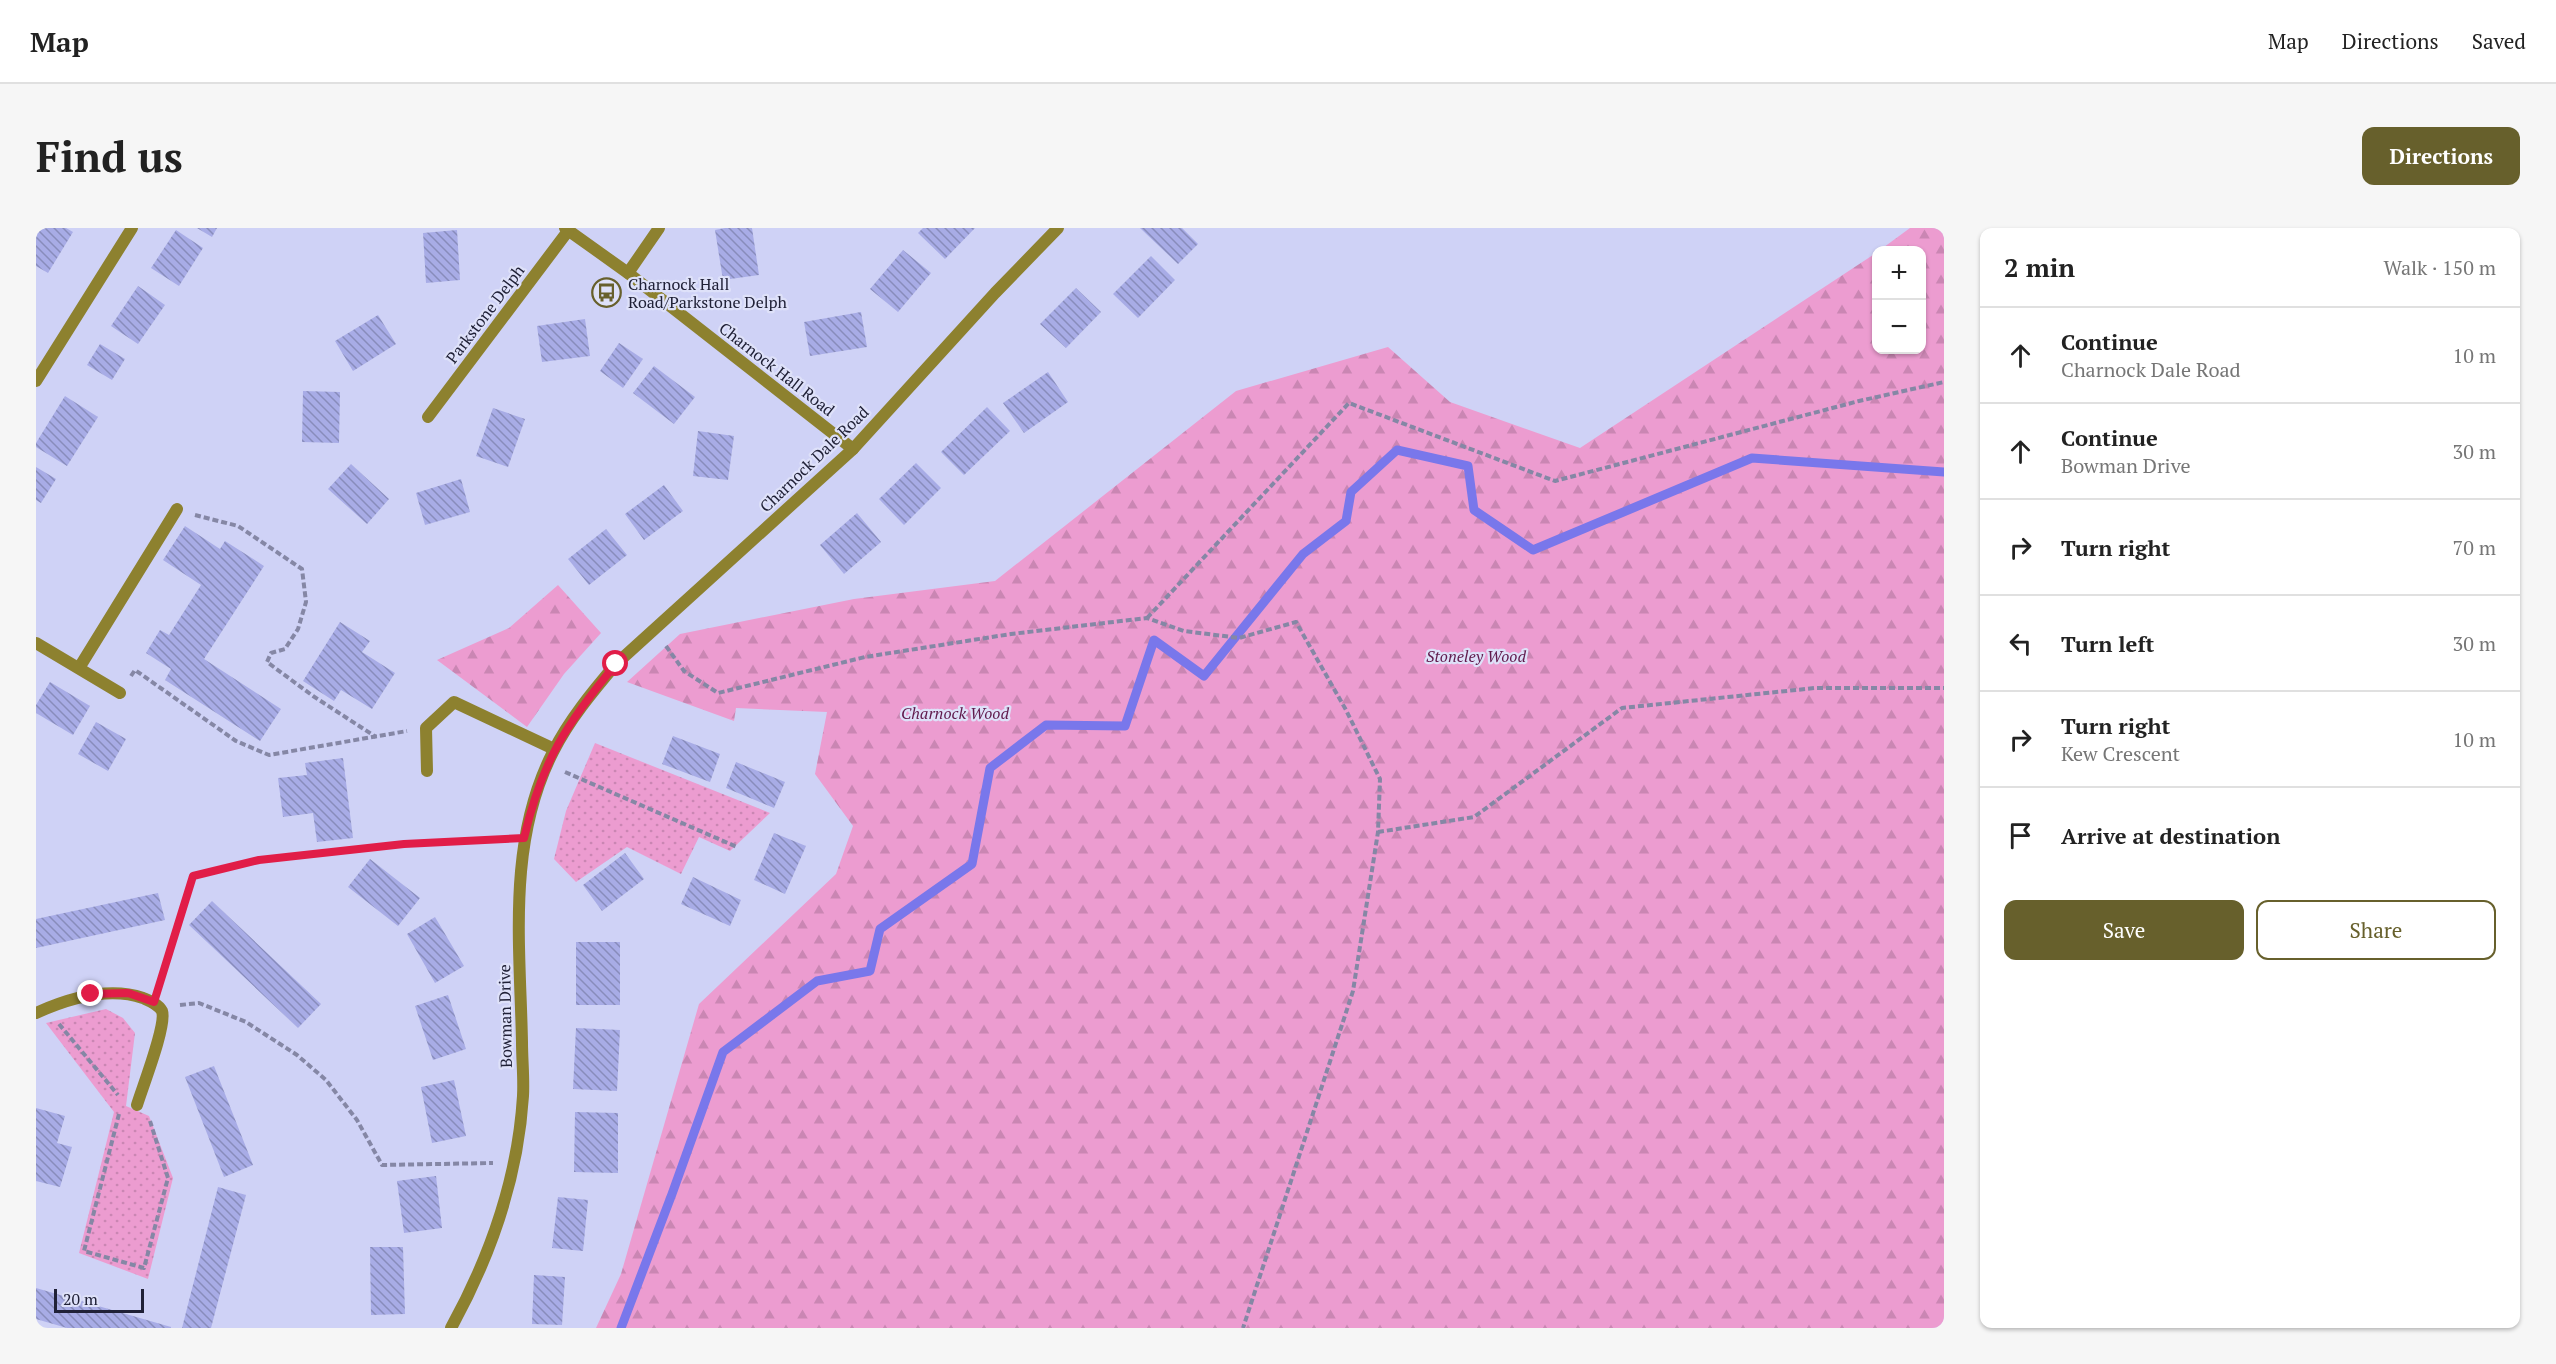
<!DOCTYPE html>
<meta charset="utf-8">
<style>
:root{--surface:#fff;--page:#f6f6f6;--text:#222;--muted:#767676;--line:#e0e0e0;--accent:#67602c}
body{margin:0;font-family:"PT Serif",serif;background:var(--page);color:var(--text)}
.controls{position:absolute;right:18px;top:18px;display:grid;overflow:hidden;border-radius:12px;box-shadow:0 2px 4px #0004}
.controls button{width:54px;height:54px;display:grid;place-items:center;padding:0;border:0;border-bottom:2px solid var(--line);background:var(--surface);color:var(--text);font:30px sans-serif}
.scale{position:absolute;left:18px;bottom:15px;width:90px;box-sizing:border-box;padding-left:6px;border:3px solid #202137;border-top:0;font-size:16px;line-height:21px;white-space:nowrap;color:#202137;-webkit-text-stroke:4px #dee1f9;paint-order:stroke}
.stop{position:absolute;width:18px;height:18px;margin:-14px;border:4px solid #e11d48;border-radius:50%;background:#fff}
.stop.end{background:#e11d48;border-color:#fff;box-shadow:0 2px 6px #0008}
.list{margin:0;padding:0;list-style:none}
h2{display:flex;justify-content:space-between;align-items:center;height:78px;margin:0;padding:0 24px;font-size:26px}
h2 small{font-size:20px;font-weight:400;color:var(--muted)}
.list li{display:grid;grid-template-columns:39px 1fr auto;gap:18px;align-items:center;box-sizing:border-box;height:96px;padding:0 24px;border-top:2px solid var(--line)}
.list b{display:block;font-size:22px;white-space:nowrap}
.list p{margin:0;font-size:20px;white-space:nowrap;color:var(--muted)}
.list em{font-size:20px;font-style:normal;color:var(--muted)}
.actions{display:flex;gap:12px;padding:18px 24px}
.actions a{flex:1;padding:14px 0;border:2px solid var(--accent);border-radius:12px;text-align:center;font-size:21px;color:var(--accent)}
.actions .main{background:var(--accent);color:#fff}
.icon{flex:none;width:33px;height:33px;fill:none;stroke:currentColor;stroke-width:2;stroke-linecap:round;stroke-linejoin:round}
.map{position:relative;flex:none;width:1908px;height:1100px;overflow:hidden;border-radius:12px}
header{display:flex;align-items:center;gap:36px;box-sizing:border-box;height:84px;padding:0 30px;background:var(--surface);border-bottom:2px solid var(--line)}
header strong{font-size:28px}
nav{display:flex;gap:33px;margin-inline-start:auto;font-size:21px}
.intro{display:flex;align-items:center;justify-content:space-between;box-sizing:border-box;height:144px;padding:0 36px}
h1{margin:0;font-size:42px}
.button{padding:15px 27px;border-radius:12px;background:var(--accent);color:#fff;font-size:21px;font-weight:700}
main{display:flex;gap:36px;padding:0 36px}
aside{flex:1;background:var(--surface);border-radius:12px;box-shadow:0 2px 4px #0004}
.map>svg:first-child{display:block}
.grass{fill:url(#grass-dots)}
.forest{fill:url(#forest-firs)}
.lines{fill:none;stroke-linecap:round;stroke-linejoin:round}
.stream{stroke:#7977eb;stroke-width:9}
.building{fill:url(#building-back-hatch)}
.path{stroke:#8587a5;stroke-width:4;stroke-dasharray:6 3;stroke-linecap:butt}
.service{stroke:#8d812f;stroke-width:12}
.minor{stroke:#8d812f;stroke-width:12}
.route{stroke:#e11d48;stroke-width:8}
.labels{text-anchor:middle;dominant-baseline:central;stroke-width:4.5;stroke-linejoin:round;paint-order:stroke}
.poi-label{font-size:16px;fill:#202137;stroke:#dee1f9;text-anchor:start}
.street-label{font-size:16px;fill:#202137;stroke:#dee1f9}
.park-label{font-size:16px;font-style:italic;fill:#60194c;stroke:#dee1f9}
</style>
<header>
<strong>Map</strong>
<nav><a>Map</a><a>Directions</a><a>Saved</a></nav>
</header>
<div class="intro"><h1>Find us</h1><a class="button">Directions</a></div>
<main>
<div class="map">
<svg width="1908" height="1100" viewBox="0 0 1908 1100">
<defs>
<pattern id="grass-dots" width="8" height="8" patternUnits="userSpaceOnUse" patternTransform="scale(1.5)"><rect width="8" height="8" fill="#ec9cd0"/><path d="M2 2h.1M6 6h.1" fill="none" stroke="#ca86b3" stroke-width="1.8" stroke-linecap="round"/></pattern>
<pattern id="forest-firs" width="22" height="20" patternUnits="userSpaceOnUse" patternTransform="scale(1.5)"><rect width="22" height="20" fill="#ec9cd0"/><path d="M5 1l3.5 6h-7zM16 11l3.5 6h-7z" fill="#ca86b3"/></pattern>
<pattern id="building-back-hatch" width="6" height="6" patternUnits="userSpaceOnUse" patternTransform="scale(1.5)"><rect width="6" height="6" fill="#a8ace6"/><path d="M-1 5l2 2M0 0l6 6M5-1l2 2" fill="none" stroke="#888cbb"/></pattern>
</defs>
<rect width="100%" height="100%" fill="#cfd2f6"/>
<g class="grass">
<polygon points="559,515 734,585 694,623 663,609 645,646 591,619 540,654 518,631 530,583"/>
<polygon points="70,781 87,790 99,805 90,878 113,888 137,950 112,1051 43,1025 78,884 10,795"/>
</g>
<g class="forest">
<polygon points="1874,0 1908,0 1908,1100 560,1100 585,1046 663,776 800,646 817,598 779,546 791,484 700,480 698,493 591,454 644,406 818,371 959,353 1200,163 1352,119 1414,174 1544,220 1840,25 1840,122 1886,122 1886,22 1844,22"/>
<polygon points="522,357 565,405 528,446 491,499 401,432 473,400"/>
</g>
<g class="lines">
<polyline class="stream" points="585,1100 636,966 687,824 781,753 834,743 844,701 936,636 954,540 1010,497 1089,498 1118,412 1168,448 1267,326 1310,293 1315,264 1361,222 1432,238 1438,282 1497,322 1716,230 1908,244"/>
</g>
<g class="building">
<polygon points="3,0 30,0 37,4 12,45 0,38 0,4"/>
<polygon points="161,0 181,0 176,9"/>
<polygon points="689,0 716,0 723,47 687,52 679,2"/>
<polygon points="887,0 939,0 909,31 882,5"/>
<polygon points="1104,0 1146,0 1162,16 1142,36"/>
<polygon points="140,2 167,20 143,58 115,40"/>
<polygon points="421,2 424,52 390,55 387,5"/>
<polygon points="867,22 895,45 862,84 834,61"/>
<polygon points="1115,28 1139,52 1102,90 1077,66"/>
<polygon points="102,58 129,77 102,116 75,98"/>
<polygon points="1040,60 1065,84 1030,120 1004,96"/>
<polygon points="825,84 831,119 774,128 768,94"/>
<polygon points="342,87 360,116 317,143 299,113"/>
<polygon points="549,91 554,128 506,134 501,98"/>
<polygon points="583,115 607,131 587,160 564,143"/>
<polygon points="64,116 89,131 76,152 51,137"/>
<polygon points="618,138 659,169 638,196 597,165"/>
<polygon points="1012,144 1032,174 988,205 967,175"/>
<polygon points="267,163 304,164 303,215 266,214"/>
<polygon points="29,168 62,189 31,238 0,219 0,215"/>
<polygon points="951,179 974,203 928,247 905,224"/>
<polygon points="457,180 489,191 472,239 440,228"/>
<polygon points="662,203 698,208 692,252 657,248"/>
<polygon points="880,235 905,260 868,297 843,271"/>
<polygon points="315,236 353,271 331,296 292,261"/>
<polygon points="0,239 20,251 5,275 0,272"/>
<polygon points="425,251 434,284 389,297 380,265"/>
<polygon points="628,257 647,283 608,312 589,286"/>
<polygon points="821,285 845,314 808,346 784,317"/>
<polygon points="149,298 184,321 189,313 228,338 168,431 245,481 224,513 129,452 135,441 110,425 124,402 133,407 165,357 127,332"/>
<polygon points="570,301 591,327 553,357 532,331"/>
<polygon points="304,394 334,413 326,424 359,445 336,481 305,462 298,473 267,453"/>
<polygon points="14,454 54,478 37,507 0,485 0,477"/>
<polygon points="60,494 90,511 72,543 42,526"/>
<polygon points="637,508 684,526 674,554 626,536"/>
<polygon points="307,530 317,610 281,614 277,585 247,589 242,550 271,547 269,535"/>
<polygon points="700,534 749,554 738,580 690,560"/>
<polygon points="738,605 770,618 749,666 718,652"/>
<polygon points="589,625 608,651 566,683 547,657"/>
<polygon points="334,631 384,670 362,698 312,659"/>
<polygon points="657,649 705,672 694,698 645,676"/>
<polygon points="122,665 129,692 0,720 0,691"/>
<polygon points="176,673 285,776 262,800 153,697"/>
<polygon points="399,689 428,738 399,755 371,706"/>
<rect x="540" y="714" width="44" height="63"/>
<polygon points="412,767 430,821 397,832 379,778"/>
<polygon points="540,800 584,802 581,863 537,861"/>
<polygon points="178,838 217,937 188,949 149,849"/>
<polygon points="418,852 430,908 396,915 385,859"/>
<polygon points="0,880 29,888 21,915 36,919 24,959 0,953"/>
<polygon points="539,884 582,885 582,945 538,944"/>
<polygon points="400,948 406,1000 368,1005 361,953"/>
<polygon points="182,959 210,967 175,1100 146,1100"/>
<polygon points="522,969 552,972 547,1023 516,1020"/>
<polygon points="334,1019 367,1019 369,1086 335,1087"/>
<polygon points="498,1047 529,1049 526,1097 496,1096"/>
<polygon points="0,1060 135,1099 135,1100 31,1100 0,1091"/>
</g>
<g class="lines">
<g class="path">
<polyline points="159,287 202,298 266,341 270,374 262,401 249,421 235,425 231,434 277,468 340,509"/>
<polyline points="1111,390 1313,175 1519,253 1823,173 1908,154"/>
<polyline points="630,418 648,443 682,465 829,429 975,406 1111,390 1148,403 1203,410 1260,394 1310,482 1344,551 1342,604 1317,763 1207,1100"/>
<polyline points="95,448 99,442 200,513 233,527 371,503"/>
<polyline points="529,544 701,619"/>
<polyline points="1342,604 1438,589 1586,480 1779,460 1908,460"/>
<polyline points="124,755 157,648 223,632 368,616 470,611"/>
<polyline points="144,777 163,775 210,794 261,827 290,852 321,892 346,937 457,935"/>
<polyline points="23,796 82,867"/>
<polyline points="83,886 48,1023 108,1040 132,950 114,893"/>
</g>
<g class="service">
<polyline points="43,440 141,281"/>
<polyline points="391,543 390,500 418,474 518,521"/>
</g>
<g class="minor">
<polyline points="529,0 592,45 817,221"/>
<polyline points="592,45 623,0"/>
<polyline points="0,153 96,0"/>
<polyline points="392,189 532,3"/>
<polyline points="0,415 84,465"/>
<path d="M0,785C33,770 72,758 107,770C114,773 122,776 126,783C131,797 106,860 101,877"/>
<path d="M415,1100C454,1029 482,949 487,868C488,850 486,832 486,814C484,716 471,614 517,524C533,492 557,463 580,436L817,221L959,65L1022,0"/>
</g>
</g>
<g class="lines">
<path class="route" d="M55,766L92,765L118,774L157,648L223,632L368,616L488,610C506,533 530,496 580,436"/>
</g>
<defs>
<symbol id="bus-ring" viewBox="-11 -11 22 22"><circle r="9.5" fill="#dee1f9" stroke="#67602c" stroke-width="1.5"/><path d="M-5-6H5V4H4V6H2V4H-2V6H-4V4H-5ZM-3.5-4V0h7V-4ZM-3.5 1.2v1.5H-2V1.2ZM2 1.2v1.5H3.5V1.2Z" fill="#67602c"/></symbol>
</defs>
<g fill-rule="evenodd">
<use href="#bus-ring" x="554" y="48" width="33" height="33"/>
</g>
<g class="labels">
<g class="poi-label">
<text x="592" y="56">Charnock Hall<tspan x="592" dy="18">Road/Parkstone Delph</tspan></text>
</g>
<g class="street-label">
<text transform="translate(449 86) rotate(-53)">Parkstone Delph</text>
<text transform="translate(741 141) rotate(38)">Charnock Hall Road</text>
<text transform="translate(778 231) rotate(-44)">Charnock Dale Road</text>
<text transform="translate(469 788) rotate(-91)">Bowman Drive</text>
</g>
<g class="park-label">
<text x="1440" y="428">Stoneley Wood</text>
<text x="919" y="485">Charnock Wood</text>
</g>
</g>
</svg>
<div class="controls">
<button>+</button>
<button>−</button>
</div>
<div class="scale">20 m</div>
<div class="stop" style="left:580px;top:436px"></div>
<div class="stop end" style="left:55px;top:766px"></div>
</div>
<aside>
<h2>2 min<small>Walk · 150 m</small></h2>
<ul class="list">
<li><svg class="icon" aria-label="ahead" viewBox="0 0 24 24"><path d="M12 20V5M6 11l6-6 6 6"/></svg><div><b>Continue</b><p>Charnock Dale Road</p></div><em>10 m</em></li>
<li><svg class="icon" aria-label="ahead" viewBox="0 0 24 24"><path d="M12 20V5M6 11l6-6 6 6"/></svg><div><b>Continue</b><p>Bowman Drive</p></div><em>30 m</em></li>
<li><svg class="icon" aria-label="right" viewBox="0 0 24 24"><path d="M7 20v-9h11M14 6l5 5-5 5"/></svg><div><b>Turn right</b></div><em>70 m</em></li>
<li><svg class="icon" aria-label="left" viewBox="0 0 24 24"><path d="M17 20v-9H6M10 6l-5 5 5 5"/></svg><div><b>Turn left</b></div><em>30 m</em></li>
<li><svg class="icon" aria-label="right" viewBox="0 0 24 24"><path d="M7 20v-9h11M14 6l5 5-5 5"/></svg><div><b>Turn right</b><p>Kew Crescent</p></div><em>10 m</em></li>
<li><svg class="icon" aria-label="arrive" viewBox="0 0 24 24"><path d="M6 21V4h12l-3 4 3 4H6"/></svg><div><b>Arrive at destination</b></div></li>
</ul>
<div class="actions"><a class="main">Save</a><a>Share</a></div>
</aside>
</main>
